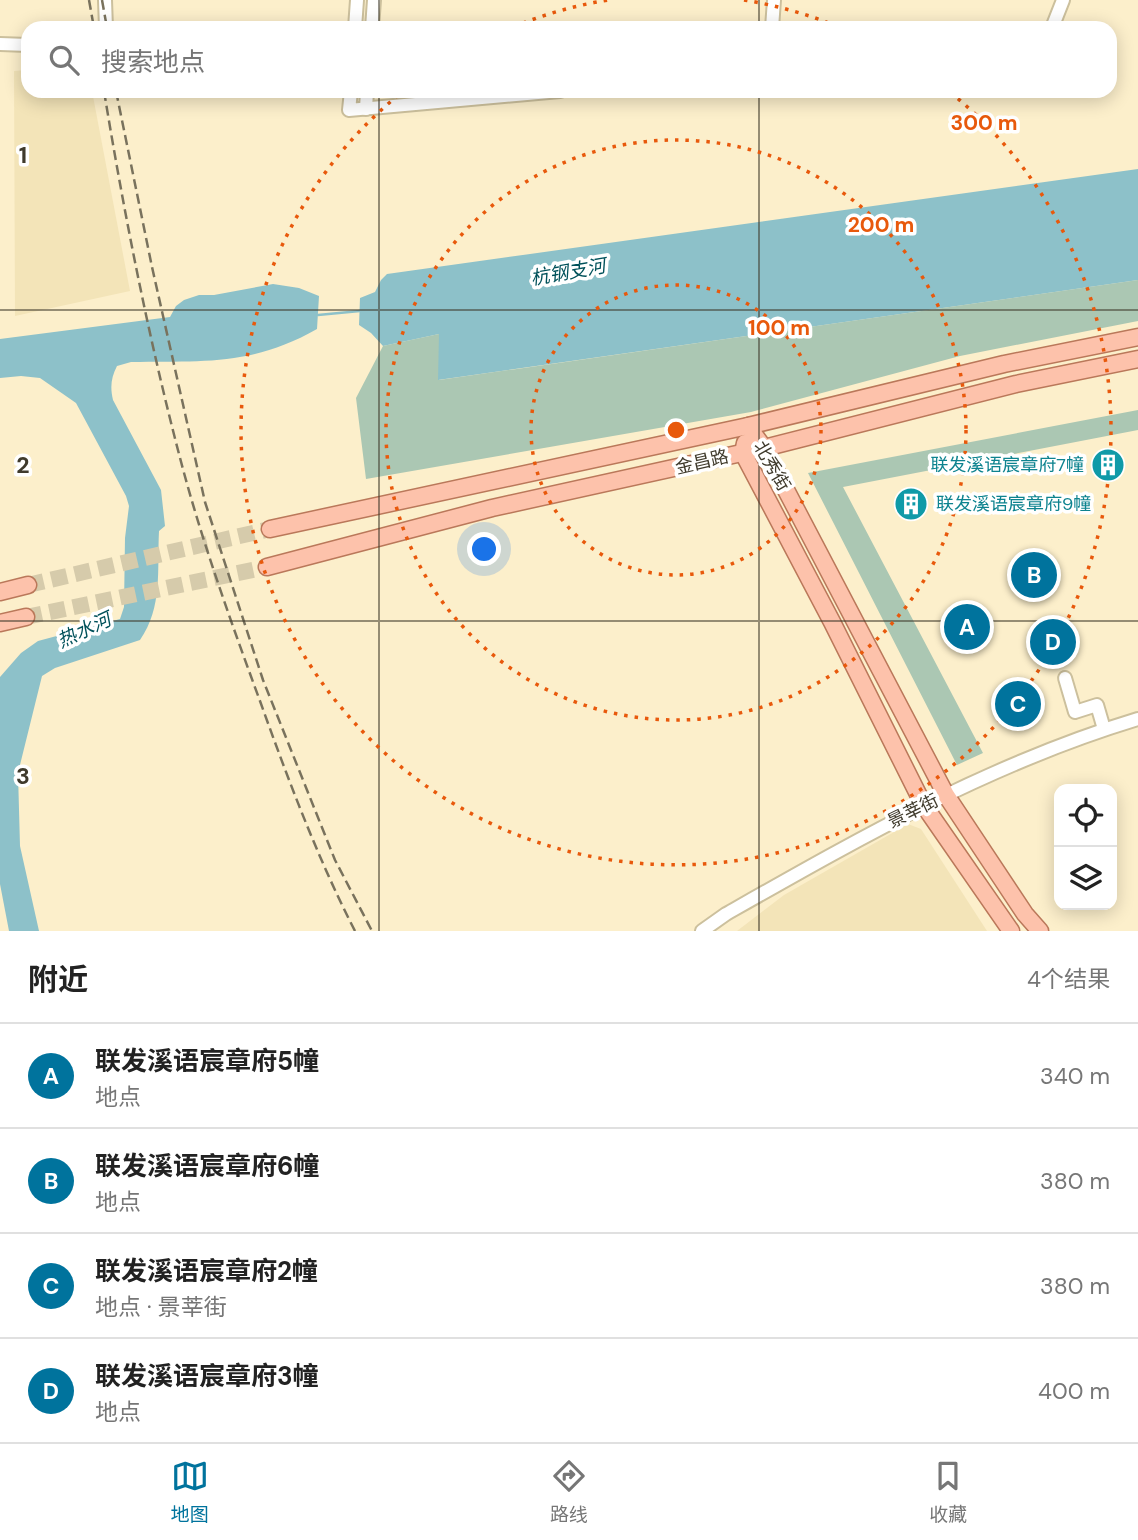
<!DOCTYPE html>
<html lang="zh">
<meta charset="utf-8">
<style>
:root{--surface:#fff;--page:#f6f6f6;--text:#222;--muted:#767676;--line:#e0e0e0;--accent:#00739d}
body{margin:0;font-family:"DM Sans","Noto Sans SC",sans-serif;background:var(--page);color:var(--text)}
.controls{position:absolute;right:21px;bottom:21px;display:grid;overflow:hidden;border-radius:14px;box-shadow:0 4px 18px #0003}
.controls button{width:63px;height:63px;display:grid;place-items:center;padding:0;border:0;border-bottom:2px solid var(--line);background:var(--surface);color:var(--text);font:35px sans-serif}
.you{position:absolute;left:485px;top:550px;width:24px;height:24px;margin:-18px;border:5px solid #fff;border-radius:50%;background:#1a73e8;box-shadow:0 0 0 10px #1a73e833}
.badge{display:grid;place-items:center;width:46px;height:46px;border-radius:50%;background:var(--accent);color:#fff;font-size:23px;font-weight:700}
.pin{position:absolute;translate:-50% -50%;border:4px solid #fff;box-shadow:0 2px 7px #0006}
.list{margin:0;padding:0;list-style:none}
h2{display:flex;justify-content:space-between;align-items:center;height:91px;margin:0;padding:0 28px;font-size:30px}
h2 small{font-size:23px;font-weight:400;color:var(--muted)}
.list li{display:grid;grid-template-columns:46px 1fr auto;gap:21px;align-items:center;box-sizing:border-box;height:105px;padding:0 28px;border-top:2px solid var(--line)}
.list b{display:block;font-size:26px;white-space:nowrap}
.list p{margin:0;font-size:23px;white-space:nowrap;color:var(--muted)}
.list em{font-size:23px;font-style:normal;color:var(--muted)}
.icon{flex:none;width:38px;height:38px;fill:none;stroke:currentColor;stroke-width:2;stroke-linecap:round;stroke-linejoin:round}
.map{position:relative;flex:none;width:1138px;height:931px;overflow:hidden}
.search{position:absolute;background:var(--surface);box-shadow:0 4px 18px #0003;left:21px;right:21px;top:21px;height:77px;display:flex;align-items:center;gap:18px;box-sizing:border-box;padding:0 24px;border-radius:21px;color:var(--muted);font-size:26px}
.sheet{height:511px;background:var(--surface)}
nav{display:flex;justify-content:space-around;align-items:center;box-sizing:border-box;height:98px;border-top:2px solid var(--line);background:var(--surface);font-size:19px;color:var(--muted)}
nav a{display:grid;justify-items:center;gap:4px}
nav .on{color:var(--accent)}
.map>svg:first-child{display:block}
.built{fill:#f3e4b8}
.green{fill:#abc7b3}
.water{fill:#8dc1c9}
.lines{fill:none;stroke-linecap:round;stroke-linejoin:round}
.stream{stroke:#8dc1c9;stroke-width:2.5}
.major-tunnel{stroke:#d6cbab;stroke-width:16;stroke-dasharray:16 8;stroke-linecap:butt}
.minor-casing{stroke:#ccc09d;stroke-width:16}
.major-casing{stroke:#ba785a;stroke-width:19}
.minor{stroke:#fff;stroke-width:12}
.major{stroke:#fdc2ab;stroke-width:16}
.rail{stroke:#79725d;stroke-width:2.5;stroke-dasharray:10 5;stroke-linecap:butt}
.grid{fill:none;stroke:#3f3a2c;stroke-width:2;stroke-opacity:0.55}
.ring{fill:none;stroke:#e8590c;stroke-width:3.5;stroke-dasharray:3.5 7}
.labels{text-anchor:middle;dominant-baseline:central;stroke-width:7;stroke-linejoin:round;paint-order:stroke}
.street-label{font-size:18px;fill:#3f3a2c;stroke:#fff}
.culture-label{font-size:18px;fill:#0d838f;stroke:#fff;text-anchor:end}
.water-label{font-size:19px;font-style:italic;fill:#00515a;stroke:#fff}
.grid-label{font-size:23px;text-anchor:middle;font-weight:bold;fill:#3f3a2c;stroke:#fff;stroke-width:7;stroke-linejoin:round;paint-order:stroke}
.centre{fill:#e8590c;stroke:#fff;stroke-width:3.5}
.ring-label{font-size:21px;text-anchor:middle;font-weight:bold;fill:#e8590c;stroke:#fff;stroke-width:7;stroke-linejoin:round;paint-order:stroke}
</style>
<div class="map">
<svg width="1138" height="931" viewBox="0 0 1138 931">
<rect width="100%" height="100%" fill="#fcefcb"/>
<g class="built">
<polygon points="28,70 28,91 92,91 130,291 15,316 14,71"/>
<polygon points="908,824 921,829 987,931 737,931 784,895"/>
</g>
<g class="green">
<polygon points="1138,280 1138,321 960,356 751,412 366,479 356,398 383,346 439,334 439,380"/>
<polygon points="1138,410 1138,430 843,487 983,753 957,765 808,473"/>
</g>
<g class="water">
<polygon points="1138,169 1138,280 438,380 439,334 383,346 371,333 359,325 360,298 375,292 381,280 387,274"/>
<path d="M273,284L299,288L319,296L317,329C252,366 203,361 131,362L117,366C111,378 110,387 113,400L161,490L165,526L159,531C157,570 163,607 140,640L55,668L42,676L18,773L20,846L39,931H9L0,884V677L21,653L38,641L120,619L124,607L125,538L129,506L126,496L76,403L40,378L21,376L0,378V339L170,317L176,306L184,300L199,295H214Z"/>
</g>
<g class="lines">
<polyline class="stream" points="318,315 360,311"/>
<g class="major-tunnel">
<polyline points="28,585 270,529"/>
<polyline points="26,617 267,567"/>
</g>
<defs>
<g id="minor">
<polyline points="105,0 106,28"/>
<polyline points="355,28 357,0"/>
<polyline points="372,28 374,0"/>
<polyline points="772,28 774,0"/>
<polyline points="1052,28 1063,0"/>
<polyline points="0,44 28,45"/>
<polyline points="351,91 349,110 560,91"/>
<polyline points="366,109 367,91"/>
<polyline points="1065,678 1075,712 1097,705 1104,729"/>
<path d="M702,931L726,914C860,838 989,764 1138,719"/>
</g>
<g id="major">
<polyline points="748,426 764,448 946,795 1025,914 1040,931"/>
<polyline points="745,443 743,453 832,622 923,804 1011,931"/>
<polyline points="270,529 748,426 1004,364 1138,337"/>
<polyline points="267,567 492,508 764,448 1016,384 1138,359"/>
<polyline points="0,592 28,585"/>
<polyline points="0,623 26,617"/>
</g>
</defs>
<use href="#minor" class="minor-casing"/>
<use href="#major" class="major-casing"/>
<use href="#minor" class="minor"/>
<use href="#major" class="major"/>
<g class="rail">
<polyline points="89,0 94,28"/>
<polyline points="102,0 107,28"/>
<path d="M104,91C124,213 148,335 179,454C200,536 231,622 260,701C288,779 317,857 355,931"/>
<polyline points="116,91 152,267 205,502 263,680 335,860 372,931"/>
</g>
</g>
<path class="grid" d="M379,0V28M759,0V28M379,91V931M759,91V931M0,310H1138M0,621H1138"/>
<g class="ring">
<circle cx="676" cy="430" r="145"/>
<circle cx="676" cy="430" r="290"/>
<path d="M513 27A435 435 0 0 1 608 0M744 0A435 435 0 0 1 839 27M950 92A435 435 0 1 1 402 92"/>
</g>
<defs>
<symbol id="building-disc" viewBox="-11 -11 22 22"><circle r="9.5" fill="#0f9aa8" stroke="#fff"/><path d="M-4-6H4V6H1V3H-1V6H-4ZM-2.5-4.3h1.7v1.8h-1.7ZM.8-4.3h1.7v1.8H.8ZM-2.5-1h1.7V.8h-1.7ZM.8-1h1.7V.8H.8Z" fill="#fff"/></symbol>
</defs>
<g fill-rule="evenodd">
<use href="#building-disc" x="1089" y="446" width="38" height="38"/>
<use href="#building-disc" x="892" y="485" width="38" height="38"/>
</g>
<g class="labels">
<g class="street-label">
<text transform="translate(702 462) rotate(-13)">金昌路</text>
<text transform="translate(772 466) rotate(60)">北秀街</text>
<text transform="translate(913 811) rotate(-26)">景莘街</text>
</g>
<g class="culture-label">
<text x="1084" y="465">联发溪语宸章府7幢</text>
<text x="936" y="504" text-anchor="start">联发溪语宸章府9幢</text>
</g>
<g class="water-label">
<text transform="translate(568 272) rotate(-10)">杭钢支河</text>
<text transform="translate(84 630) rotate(-25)">热水河</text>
</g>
</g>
<g class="grid-label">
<text x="23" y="163">1</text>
<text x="23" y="473">2</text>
<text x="23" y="784">3</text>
</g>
<circle cx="676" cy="430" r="10" class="centre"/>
<g class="ring-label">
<text x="984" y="130">300 m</text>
<text x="881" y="232">200 m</text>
<text x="779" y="335">100 m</text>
</g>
</svg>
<div class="controls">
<button><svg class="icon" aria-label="locate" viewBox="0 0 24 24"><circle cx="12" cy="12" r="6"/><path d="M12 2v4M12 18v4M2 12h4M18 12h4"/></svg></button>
<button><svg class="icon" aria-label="layers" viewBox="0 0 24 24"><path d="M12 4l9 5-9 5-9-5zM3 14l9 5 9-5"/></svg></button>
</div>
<div class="you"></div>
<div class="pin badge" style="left:967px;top:627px">A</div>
<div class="pin badge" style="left:1034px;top:575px">B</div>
<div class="pin badge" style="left:1018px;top:704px">C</div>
<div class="pin badge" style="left:1053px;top:642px">D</div>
<div class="search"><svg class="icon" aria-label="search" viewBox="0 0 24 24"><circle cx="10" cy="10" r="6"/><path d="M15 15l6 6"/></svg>搜索地点</div>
</div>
<section class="sheet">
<h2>附近<small>4个结果</small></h2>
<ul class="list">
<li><span class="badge">A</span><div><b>联发溪语宸章府5幢</b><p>地点</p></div><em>340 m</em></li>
<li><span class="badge">B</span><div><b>联发溪语宸章府6幢</b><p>地点</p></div><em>380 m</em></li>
<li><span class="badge">C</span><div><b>联发溪语宸章府2幢</b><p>地点 · 景莘街</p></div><em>380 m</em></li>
<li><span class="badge">D</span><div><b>联发溪语宸章府3幢</b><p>地点</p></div><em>400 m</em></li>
</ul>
</section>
<nav>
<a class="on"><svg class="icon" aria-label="map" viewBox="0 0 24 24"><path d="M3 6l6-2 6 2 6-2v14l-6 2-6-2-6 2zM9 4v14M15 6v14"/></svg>地图</a>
<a><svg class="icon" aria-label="directions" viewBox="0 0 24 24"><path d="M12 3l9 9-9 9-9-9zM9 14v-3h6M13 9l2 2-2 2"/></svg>路线</a>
<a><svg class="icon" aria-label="saved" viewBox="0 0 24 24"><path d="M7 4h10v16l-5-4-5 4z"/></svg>收藏</a>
</nav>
